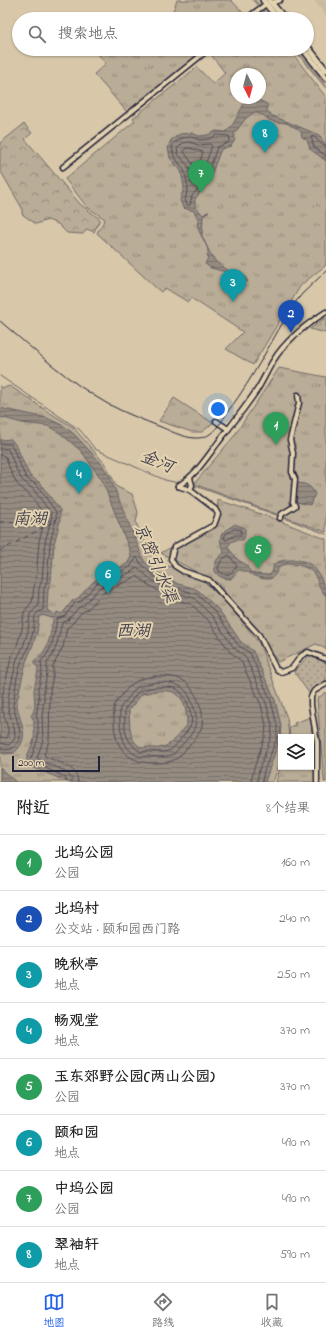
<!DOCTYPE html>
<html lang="zh">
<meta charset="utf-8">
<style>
:root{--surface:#fff;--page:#f2f2f2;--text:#222;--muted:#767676;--line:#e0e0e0;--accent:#2563eb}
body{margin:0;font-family:"Indie Flower","LXGW WenKai TC",sans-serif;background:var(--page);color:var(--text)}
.controls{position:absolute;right:12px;bottom:12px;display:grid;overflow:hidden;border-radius:0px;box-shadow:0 1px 3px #0004}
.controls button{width:36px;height:36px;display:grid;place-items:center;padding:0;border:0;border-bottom:1px solid var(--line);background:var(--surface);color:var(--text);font:20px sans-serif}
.compass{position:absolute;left:230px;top:68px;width:36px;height:36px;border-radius:50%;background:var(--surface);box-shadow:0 1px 3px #0004;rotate:174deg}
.scale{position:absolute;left:12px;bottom:10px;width:88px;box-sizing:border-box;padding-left:4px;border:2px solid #22223b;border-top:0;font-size:11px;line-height:14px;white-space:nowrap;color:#22223b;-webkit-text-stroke:3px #e4d3b0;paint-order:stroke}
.you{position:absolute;left:218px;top:409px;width:14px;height:14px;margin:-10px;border:3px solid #fff;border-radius:50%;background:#1a73e8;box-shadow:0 0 0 6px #1a73e833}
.badge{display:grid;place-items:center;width:26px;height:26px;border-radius:50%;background:var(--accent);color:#fff;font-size:13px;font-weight:700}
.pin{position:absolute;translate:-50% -33px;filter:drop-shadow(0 1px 2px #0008)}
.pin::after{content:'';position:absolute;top:21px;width:14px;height:12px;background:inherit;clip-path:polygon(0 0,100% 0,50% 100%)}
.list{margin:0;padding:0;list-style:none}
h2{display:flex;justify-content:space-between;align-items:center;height:52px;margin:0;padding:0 16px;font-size:17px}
h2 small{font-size:13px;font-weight:400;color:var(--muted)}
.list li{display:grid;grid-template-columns:26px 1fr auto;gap:12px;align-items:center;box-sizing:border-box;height:56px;padding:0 16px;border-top:1px solid var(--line)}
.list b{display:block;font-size:15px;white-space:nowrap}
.list p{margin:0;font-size:13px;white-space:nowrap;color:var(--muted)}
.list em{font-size:13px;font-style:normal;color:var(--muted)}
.icon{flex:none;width:22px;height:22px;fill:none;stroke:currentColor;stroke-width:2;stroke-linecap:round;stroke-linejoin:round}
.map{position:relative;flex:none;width:326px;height:782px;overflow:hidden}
.search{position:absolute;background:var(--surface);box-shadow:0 1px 3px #0004;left:12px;right:12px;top:12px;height:44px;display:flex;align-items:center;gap:10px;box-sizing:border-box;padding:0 14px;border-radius:22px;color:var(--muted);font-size:15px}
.sheet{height:500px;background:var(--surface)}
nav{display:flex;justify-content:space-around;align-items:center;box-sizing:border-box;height:56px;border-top:1px solid var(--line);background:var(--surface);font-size:11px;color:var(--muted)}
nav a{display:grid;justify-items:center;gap:2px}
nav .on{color:var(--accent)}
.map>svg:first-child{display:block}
.built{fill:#c9baa0}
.grass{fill:url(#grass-dots);stroke:#6e6869}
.forest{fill:url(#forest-crowns);stroke:#6e6869}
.park{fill:url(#park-tufts);stroke:#6e6869;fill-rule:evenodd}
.water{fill:url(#water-rules);stroke:#676165;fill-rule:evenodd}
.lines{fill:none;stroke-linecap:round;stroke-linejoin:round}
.shore{stroke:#504c57;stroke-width:1}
.stream{stroke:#676165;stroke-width:1}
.canal{stroke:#958b81;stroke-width:3}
.ferry{stroke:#444250;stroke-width:1;stroke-dasharray:5 4;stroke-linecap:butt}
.minor-casing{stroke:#22223b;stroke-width:7}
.major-casing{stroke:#22223b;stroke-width:8}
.minor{stroke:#e4d3b0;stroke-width:4}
.major{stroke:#e4d3b0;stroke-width:5}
.tram{stroke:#22223b;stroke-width:1}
.labels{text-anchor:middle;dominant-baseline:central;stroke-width:4;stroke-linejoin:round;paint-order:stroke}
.water-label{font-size:17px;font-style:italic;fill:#444250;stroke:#e4d3b0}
</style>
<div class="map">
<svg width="326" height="782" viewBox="0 0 326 782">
<defs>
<pattern id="grass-dots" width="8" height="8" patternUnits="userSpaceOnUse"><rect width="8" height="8" fill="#baad97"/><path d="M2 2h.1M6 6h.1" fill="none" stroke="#978c7c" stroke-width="1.8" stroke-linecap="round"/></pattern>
<pattern id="forest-crowns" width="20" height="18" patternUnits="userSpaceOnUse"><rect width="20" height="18" fill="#baad97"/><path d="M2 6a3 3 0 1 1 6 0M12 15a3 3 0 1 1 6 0" fill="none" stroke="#978c7c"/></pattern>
<pattern id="park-tufts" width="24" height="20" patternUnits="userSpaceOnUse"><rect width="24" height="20" fill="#baad97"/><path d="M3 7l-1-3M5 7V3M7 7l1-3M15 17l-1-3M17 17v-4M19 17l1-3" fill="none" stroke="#978c7c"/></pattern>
<pattern id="water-rules" width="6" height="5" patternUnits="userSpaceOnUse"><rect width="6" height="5" fill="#958b81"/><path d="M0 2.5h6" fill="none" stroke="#79716b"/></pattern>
</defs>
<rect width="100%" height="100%" fill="#d8c8a9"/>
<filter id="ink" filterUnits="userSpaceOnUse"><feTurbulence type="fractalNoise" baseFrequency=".025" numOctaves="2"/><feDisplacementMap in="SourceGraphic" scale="8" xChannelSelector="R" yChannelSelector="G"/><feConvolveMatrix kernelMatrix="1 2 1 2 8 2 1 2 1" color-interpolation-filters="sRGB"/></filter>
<g filter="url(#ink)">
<polygon class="built" points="314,0 326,0 326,16"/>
<polygon class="grass" points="309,655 326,663 326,681 309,693 294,672"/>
<polygon class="forest" points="24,124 32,133 25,139 80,204 100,219 94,232 87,229 83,234 67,233 58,224 48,220 36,224 22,214 22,208 0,170 0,143"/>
<g class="park">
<polygon points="177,0 231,0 246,16 243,19 170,19"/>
<polygon points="94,49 122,49 127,55 129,49 205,49 127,112 94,74 106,64"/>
<path d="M222,49H289L326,97V265L301,285L253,365L226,349L243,332L191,298L188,302L165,288L161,292L155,287L97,233L105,219L87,207L65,179L135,121L133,118L197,67L213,84L225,73L212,56ZM236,74H260V98H236Z"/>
<polygon points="326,317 326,333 310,329"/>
<polygon points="279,368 326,377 326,532 194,484 234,436"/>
<polygon points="0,385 3,388 10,386 47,411 73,427 106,465 117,487 132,494 138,512 136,523 150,552 166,565 202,579 231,608 259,643 287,718 289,736 289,737 281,737 281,760 273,782 0,782"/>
<polygon points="174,398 213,423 202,432 192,432 159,421"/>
<polygon points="218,500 264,515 326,539 326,649 316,644 278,662 219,584 161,553 217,521"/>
<polygon points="326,692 326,782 324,782 317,699"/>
<polygon points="311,717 316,782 276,782 281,765 281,767 311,767 311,737 290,737 289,727 295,725 294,723"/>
</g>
<g class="water">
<path d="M247,100H259L267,104V110L271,115L319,135L326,145V161L310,149L307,140L302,137L301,132L298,129L286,123L275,122L269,120L264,116L255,112L246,118L234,134L235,140L231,146L221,149L209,181L195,199V206L203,215L209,211L203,217L202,236L209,251L216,262L235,275H244L248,282L240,279L230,282V277L226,272L211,268L205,264C216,245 194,236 198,219L194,211L183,208L180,200L184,187L181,171L170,158L168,147L171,140L180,134L192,133L199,136L208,135L216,131L226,132C236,124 238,111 247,100Z"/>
<path d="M0,408L47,418L64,426L74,434L100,462L110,477L144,561L155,571L178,584L194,588L199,591L219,610L241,642L253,651L275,700L281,725L280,738L265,782H68L27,765C24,757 32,748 34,739C35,733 33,727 34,720L31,716C37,708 34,699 34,690C35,682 38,675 38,667L35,665V660C49,651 50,636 53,620L52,618L42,615L39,617L37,633L31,650L26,662L17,700C16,720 34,735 14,753L4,754L0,752V440L11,439L17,447L25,466L30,476L39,482L60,510V521L54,544L51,581L48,590L47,610L56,615L57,612L62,614L73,600L78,598L94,581L127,564L131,557L130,551L102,480L81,451L60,433L48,426L22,423L0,417ZM156,691C162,691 169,690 175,693C185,698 187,714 187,724C178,734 173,746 159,748C153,749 149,746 143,748C128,742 130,724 129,710L142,694Z"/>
<path d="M299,483C307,484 311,486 315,494L310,505L296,502L295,500L296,484Z"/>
<path d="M235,524L245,528V536L243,540C236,540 233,539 228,546L229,549L235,556L238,560L245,564L251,572L255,574L269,575L272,573L274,564C280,560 285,560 292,560C309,560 316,566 322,581C324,587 326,590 326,596C313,582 321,569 296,565C290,564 286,563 281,566C276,570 276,578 269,579C257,580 249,571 239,570L235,573L231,579C212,579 209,563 224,553C224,550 222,547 221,544C218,532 227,530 235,524Z"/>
<polygon points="0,768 16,782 0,782"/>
</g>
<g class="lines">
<g class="shore">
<polygon points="217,135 229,136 230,139 228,143 217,147 206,179 192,196 190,205 187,205 185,200 188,187 184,170 174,156 172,147 174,143 182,138 191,137 200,140 209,139"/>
<polygon points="190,142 198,145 210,144 212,146 201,176 194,185 192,183 189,167 178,154 177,149 183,143"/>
<path d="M326,146C320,146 318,139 313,136L311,137L314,147L326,156"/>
<polygon points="189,148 203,152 198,168 195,167 184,152 185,149"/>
<polyline points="0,444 11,444 26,478 37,485 56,512 56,520 50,543 47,581 44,589 43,610 38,612 35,616 33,632 28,649 22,660 17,677 13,706 19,727 20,736 19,741 12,749 5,750 0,748"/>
<polyline points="0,449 8,449 17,471 22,480 33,489 51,513 52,516 45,542 42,580 39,588 38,606 30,614 28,631 23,647 17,659 8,698 8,708 14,728 15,735 14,740 9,745 0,743"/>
<polyline points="0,455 5,456 11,472 17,484 29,494 46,517 39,541 36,579 34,587 32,602 24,612 22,629 17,645 11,658 2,697 2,708 8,729 8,737 7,738 0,737"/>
<polygon points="235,529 241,530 241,535 235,535 227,540 225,540 224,537 226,534"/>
<path d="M229,555L237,566C231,573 228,579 219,571L218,567L222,560Z"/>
<path d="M155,676C165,676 174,676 182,680C187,682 190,686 193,691C200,701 206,719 200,731C197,738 190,744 185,750C183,752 181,755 179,757C173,762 163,763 156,763C129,764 115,749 114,723C114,717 113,710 115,704C117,701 120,698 122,695C132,682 139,678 155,676Z"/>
<path d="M156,682C174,682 186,684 192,703C195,710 198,718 195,726C194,733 185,741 181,746C178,748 177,751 175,753C168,758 156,757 148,756C145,756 142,757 139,756C120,750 119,724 120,708L137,687Z"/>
<path d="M156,687C163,687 171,686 177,689C186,694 194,716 191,725C190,728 175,747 172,749C165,754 155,751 148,751C146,751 144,752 142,752C135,750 128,740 126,734C124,727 125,716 125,709L139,691Z"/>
<path d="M67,782L65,777L30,761L38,739V720L36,716L39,699L38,690L42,672L41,661C53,651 54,634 57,619L65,616L75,603L81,601L96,584L130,567L137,557L141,564L153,575L176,588L197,594L216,613L238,645L250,653L271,701L277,725V738L264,771L262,782"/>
<path d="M72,782C71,768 46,766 37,758L43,740L42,716L44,699V690L47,673V663C57,652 58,637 62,623L68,620L78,608L84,605L99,588L131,572L137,567L150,579L173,592L194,598L212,616L234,648L245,656L266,703L272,725L271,737L259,770L257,782"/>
<path d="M78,782C77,764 56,763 44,755L49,741L50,691L53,675V666L63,647L67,628L72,624L81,613L89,608L103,593L137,576L147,584L171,598L191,604L208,620L230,652L241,661L261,705L266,725L265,736L254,768L251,782"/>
</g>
<g class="stream">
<polyline points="0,376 80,430 95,449 165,480 178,483"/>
<polyline points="183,484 190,486"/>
<polyline points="193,486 201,488 279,516"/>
<polyline points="282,517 326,534"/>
</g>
<g class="canal">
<polyline points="254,0 270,19"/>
<polyline points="295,49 326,87"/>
</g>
<g class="ferry">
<polyline points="0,522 57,520"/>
<polyline points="0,551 57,520"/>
</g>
<defs>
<g id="minor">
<polyline points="271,3 280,0"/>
<polyline points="246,19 266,4"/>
<polyline points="63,167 209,49"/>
<polyline points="216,421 228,429"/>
<polyline points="190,478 192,485 190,490"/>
<polyline points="178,486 190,490 215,509 218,514 214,525 174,547 171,559 175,566 183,571 209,580 259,635 276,669 281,672 292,668 301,656 308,652 326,659"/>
<path d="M178,486C195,476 205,460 217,444C230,427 244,409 257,390C263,381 267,371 273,361C286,340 305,325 326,312"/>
<polyline points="280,518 282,514 295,506 293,502 295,479 292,472 293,453 290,440 299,403 298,395"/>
<polyline points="317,782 317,742 311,705 311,697 314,691 326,684"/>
</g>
<g id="major">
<polyline points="263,0 278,19"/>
<polyline points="269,0 285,19"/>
<polyline points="307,46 326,70"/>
<polyline points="303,49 326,78"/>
</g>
</defs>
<use href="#minor" class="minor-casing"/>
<use href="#major" class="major-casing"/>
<use href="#minor" class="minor"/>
<use href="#major" class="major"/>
<path class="tram" d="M0,321C34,350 69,382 108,404C125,413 143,420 161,427C175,433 196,444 210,434C218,428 224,418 229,410C254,377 272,339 294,304L302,294L326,271"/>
</g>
</g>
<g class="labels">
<g class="water-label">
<text transform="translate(157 462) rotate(22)">金河</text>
<text x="30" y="519">南湖</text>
<text transform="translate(155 563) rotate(67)">京密引水渠</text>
<text x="133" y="631">西湖</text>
</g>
</g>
</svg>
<div class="controls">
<button><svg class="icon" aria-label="layers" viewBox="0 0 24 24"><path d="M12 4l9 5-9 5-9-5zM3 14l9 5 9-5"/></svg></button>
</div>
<svg class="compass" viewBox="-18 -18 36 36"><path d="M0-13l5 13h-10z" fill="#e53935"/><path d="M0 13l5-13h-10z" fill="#767676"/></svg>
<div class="scale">200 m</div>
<div class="you"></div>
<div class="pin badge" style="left:276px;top:445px;background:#2e9e5b">1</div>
<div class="pin badge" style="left:291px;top:333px;background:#1a4fb4">2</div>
<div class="pin badge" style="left:233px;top:302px;background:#0f9aa8">3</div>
<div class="pin badge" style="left:79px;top:494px;background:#0f9aa8">4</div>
<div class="pin badge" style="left:258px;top:569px;background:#2e9e5b">5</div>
<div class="pin badge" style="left:108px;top:594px;background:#0f9aa8">6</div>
<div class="pin badge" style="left:201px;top:193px;background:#2e9e5b">7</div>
<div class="pin badge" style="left:265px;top:153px;background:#0f9aa8">8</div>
<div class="search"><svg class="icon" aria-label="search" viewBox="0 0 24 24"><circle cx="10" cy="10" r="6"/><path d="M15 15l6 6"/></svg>搜索地点</div>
</div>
<section class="sheet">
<h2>附近<small>8个结果</small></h2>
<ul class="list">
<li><span class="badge" style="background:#2e9e5b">1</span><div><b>北坞公园</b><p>公园</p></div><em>160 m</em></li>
<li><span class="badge" style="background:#1a4fb4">2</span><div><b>北坞村</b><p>公交站 · 颐和园西门路</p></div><em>240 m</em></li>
<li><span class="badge" style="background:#0f9aa8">3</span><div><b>晚秋亭</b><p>地点</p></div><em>250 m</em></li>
<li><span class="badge" style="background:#0f9aa8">4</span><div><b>畅观堂</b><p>地点</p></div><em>370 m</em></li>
<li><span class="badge" style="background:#2e9e5b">5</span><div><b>玉东郊野公园(两山公园)</b><p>公园</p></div><em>370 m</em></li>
<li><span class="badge" style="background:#0f9aa8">6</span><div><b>颐和园</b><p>地点</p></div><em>490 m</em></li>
<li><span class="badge" style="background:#2e9e5b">7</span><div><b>中坞公园</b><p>公园</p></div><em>490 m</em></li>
<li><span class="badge" style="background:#0f9aa8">8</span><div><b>翠袖轩</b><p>地点</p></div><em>590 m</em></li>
</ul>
</section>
<nav>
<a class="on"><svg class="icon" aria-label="map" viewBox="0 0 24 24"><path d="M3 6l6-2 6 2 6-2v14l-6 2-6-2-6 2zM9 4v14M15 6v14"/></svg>地图</a>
<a><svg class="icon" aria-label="directions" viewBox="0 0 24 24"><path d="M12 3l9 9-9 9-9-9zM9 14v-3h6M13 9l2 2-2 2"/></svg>路线</a>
<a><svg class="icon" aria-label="saved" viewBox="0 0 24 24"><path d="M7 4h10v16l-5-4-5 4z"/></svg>收藏</a>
</nav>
